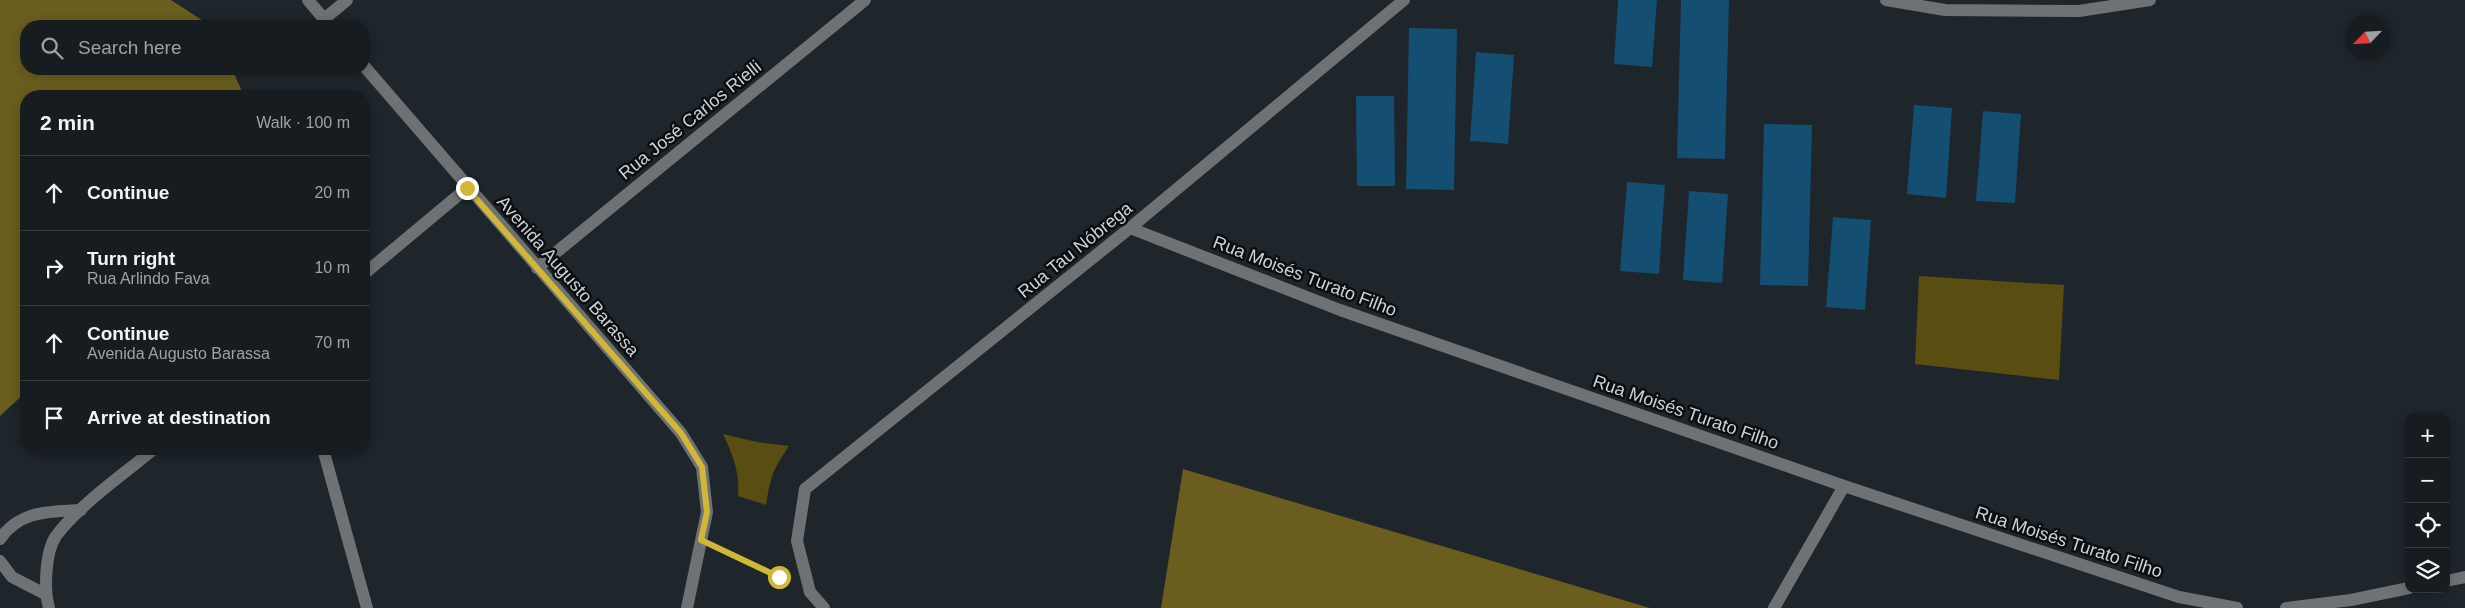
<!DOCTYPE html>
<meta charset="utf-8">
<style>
:root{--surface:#161c20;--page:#1f2529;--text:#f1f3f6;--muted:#9ea1a5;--line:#353a3e}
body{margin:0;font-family:Arial,sans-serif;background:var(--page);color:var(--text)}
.controls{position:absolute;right:15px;bottom:15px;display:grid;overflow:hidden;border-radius:10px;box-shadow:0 2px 12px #0003}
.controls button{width:45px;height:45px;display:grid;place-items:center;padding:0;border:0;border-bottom:1px solid var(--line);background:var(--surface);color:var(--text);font:25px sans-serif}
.compass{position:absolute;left:2345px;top:15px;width:45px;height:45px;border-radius:50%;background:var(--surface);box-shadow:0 2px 12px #0003;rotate:245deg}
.stop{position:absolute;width:15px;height:15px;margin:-11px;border:4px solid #d2b736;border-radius:50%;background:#fff}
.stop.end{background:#d2b736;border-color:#fff;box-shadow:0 1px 5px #0008}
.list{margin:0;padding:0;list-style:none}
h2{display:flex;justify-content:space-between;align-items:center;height:65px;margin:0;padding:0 20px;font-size:21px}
h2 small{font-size:16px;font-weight:400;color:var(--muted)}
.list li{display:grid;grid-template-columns:32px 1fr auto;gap:15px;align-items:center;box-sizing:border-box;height:75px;padding:0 20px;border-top:1px solid var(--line)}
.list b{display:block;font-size:19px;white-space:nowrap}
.list p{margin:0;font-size:16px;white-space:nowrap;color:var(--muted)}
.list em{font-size:16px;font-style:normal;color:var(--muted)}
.icon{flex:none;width:28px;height:28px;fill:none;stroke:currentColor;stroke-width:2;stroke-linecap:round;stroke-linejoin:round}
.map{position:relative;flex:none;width:2465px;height:608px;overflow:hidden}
.search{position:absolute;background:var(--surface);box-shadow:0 2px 12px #0003;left:20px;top:20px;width:350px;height:55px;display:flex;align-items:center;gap:12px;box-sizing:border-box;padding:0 18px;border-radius:20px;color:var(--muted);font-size:19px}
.panel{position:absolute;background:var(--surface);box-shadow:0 2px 12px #0003;left:20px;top:90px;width:350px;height:365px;border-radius:20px}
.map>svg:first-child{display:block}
.green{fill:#594d12}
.forest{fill:#6b5d1e}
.building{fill:#144e72}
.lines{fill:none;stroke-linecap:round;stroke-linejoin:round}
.path{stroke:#555b60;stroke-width:3;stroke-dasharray:1 4;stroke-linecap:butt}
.minor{stroke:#6f7275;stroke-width:12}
.route{stroke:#d2b736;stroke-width:6}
.labels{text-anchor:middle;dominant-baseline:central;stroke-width:5;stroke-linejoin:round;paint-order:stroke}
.street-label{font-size:18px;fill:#cdd2d5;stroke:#0b0e10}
</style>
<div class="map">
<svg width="2465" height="608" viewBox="0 0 2465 608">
<rect width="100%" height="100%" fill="#1e252b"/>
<g class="green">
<polygon points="1919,276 2064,285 2059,380 1915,364"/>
<path d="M723,434L757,442L789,446C772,471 771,476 766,505L738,496C740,473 733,455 723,434Z"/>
</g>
<g class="forest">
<polygon points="0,0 171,0 211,26 26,26 26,69 232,69 244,96 26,96 26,392 0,416"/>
<polygon points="1183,469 1650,608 1161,608"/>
</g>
<g class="building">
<polygon points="1618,0 1657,0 1652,67 1614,64"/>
<polygon points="1681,0 1729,0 1725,159 1677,158"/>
<polygon points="1409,28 1457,29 1454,190 1406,189"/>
<polygon points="1476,52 1514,55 1508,144 1470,141"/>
<polygon points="1356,96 1394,96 1395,186 1357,186"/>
<polygon points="1914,105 1952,108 1946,198 1907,194"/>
<polygon points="1983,111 2021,114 2015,203 1976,201"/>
<polygon points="1764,124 1812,125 1808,286 1760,285"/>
<polygon points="1627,182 1665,185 1659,274 1620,271"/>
<polygon points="1689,191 1728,194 1722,283 1683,280"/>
<polygon points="1833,217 1871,220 1865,310 1826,307"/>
</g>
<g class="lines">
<polyline class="path" points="724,551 782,578"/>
<g class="minor">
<polyline points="308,0 330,26"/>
<polyline points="1886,0 1945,10 2079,11 2150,0"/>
<polyline points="324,19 347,0"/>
<polyline points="364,66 681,433 702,467 707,512 687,608"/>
<polyline points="1130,228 1340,310 1844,486 2179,597 2237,608"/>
<polyline points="537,268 865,0"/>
<polyline points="364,274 467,188"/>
<polyline points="323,449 367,608"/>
<path d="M0,539C20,510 49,512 81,510"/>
<polyline points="0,561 12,577 45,594"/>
<polyline points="2446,581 2465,577"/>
<path d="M49,608C44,590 45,552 56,536C79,505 124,474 154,449"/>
<polyline points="824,608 810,592 797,541 805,489 1130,228 1404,0"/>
<polyline points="1774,608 1844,486"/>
<polyline points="2286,608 2351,600 2409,588"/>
</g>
</g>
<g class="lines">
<polyline class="route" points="467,188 681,433 702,467 707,512 701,540 779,577"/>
</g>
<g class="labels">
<g class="street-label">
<text transform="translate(690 120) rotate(-39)">Rua José Carlos Rielli</text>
<text transform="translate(1075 250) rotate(-39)">Rua Tau Nóbrega</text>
<text transform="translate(568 276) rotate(49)">Avenida Augusto Barassa</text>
<text transform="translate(1305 276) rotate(21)">Rua Moisés Turato Filho</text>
<text transform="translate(1686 412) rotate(19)">Rua Moisés Turato Filho</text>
<text transform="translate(2069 542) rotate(18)">Rua Moisés Turato Filho</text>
</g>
</g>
</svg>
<div class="controls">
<button>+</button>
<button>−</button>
<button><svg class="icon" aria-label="locate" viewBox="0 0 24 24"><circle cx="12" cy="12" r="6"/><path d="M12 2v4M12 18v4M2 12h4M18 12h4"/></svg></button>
<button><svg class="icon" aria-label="layers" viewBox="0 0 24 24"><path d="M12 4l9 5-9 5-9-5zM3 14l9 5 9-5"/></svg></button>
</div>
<svg class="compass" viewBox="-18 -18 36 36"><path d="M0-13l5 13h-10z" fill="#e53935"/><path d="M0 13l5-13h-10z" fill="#9ea1a5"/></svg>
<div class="stop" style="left:779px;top:577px"></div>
<div class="stop end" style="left:467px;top:188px"></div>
<div class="search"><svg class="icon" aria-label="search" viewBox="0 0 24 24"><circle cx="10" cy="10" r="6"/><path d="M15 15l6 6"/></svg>Search here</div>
<section class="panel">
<h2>2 min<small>Walk · 100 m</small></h2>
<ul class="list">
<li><svg class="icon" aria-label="ahead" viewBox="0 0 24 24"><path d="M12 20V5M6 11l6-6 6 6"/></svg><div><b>Continue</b></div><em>20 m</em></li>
<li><svg class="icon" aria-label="right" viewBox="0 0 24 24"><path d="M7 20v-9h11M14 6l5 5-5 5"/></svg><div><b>Turn right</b><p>Rua Arlindo Fava</p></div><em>10 m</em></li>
<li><svg class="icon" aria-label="ahead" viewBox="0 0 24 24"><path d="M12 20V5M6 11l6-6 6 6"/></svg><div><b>Continue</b><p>Avenida Augusto Barassa</p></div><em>70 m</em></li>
<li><svg class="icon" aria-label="arrive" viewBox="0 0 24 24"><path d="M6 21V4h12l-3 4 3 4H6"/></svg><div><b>Arrive at destination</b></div></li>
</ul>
</section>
</div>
